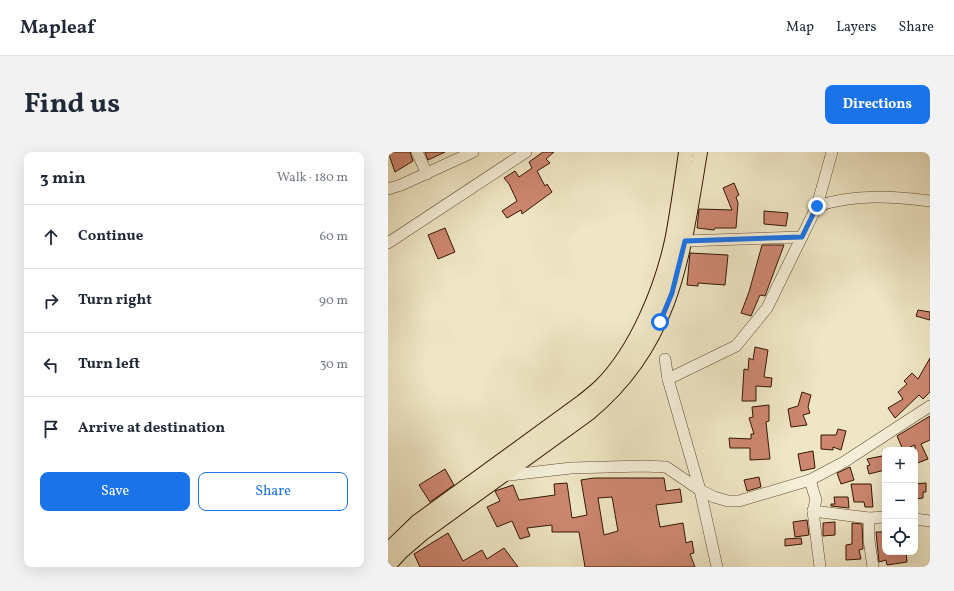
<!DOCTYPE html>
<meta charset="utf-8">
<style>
:root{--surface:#fff;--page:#f2f2f3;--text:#1f2937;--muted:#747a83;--line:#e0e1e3;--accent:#1a73e8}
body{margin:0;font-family:Vollkorn,serif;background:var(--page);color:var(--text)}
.controls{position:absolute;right:12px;bottom:12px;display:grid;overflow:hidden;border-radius:8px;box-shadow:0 4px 16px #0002}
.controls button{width:36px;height:36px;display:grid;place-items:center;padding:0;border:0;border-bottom:1px solid var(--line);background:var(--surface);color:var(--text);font:20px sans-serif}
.stop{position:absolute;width:12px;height:12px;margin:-9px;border:3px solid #1a73e8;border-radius:50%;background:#fff}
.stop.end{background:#1a73e8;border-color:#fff;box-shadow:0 1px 4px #0008}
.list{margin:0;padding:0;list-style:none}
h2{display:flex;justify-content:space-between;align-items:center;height:52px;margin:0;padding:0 16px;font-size:17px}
h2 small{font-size:13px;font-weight:400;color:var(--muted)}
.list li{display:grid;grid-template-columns:26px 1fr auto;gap:12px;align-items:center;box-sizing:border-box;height:64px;padding:0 16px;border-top:1px solid var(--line)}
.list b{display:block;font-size:15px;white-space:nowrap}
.list em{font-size:13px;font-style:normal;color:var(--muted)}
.actions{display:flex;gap:8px;padding:12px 16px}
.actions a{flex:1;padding:9px 0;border:1px solid var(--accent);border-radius:8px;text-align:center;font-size:14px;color:var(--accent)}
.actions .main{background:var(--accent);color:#fff}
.icon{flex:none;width:22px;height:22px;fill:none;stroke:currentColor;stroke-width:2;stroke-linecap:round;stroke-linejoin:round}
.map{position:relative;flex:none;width:542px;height:415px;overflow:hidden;border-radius:8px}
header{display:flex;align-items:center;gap:24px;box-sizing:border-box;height:56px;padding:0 20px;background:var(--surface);border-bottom:1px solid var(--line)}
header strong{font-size:19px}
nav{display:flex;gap:22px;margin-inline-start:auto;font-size:14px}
.intro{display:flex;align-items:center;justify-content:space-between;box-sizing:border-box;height:96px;padding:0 24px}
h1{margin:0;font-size:28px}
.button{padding:10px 18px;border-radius:8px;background:var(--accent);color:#fff;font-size:14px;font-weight:700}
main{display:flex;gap:24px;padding:0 24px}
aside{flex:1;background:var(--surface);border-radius:8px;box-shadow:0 4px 16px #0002}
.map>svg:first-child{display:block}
.building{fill:#cd8770;stroke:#331700;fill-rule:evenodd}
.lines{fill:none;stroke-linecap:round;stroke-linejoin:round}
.minor-casing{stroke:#624b31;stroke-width:12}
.major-casing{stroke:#331700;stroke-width:16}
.minor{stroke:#f5efd9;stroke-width:11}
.major{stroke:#efe6c5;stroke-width:14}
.route{stroke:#1a73e8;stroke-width:5}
</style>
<header>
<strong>Mapleaf</strong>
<nav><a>Map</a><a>Layers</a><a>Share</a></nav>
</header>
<div class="intro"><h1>Find us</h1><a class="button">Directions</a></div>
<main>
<aside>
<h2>3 min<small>Walk · 180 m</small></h2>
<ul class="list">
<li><svg class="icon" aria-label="ahead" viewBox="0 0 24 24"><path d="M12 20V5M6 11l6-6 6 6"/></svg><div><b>Continue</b></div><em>60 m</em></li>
<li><svg class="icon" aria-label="right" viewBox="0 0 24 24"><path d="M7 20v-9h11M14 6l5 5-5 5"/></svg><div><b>Turn right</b></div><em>90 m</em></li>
<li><svg class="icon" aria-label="left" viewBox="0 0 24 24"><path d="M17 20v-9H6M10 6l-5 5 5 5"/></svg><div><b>Turn left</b></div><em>30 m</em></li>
<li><svg class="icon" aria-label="arrive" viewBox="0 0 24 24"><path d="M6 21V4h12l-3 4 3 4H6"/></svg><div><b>Arrive at destination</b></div></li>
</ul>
<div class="actions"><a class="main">Save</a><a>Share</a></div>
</aside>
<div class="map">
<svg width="542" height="415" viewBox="0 0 542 415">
<rect width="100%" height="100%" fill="#efe6c5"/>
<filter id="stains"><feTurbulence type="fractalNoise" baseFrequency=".005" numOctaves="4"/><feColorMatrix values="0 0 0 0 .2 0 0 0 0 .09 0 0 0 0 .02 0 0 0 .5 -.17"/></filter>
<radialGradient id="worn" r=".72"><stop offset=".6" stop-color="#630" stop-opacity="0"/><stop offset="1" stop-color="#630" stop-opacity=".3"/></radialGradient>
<g class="building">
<polygon points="0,0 22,0 25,9 7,20"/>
<polygon points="37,0 57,0 40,8"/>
<polygon points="155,0 166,0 158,7 162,11 149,19 157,34 159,32 164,40 134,62 133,58 119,66 114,59 129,49 121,32 116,26 127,19 131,25 144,16 141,10"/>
<polygon points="346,31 351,43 348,45 350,51 348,76 327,76 326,78 309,76 311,57 344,58 335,36"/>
<polygon points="376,59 400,61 398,74 376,72"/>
<polygon points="57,76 67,100 50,107 40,83"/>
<polygon points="374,93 396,93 377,144 372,143 363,164 353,161 361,140"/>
<polygon points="302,101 340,103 337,133 310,131 310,134 299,133"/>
<polygon points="530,158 542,160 542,168 528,164"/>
<polygon points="367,195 380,198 376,225 384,226 383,235 368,234 368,249 354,249 356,217 360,218 361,206 365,208"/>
<polygon points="542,206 542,240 535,247 531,243 507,266 500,256 515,247 510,240 519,232 516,229 524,221 530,227"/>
<polygon points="414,240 423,243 420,255 422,261 415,263 419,273 403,275 400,257 410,254"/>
<polygon points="381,253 381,269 378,270 382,307 362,308 362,296 342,296 341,286 363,287 363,282 366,282 361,266 365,265 364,255"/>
<polygon points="542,264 542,288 533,292 540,307 527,312 527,293 515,298 509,284"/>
<polygon points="450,277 458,279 453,298 445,295 445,298 433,297 433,283 448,283"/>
<polygon points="425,299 427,316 413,319 410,302"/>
<polygon points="494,304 497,318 481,322 479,314 482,313 479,307"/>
<polygon points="462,315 466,328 453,332 449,321"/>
<polygon points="57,317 66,333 42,350 31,333"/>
<polygon points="371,325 373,335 359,339 356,328"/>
<path d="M206,326H276L278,339L292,337L294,350L268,353L272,375L295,371L298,391L304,389L306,401L302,402L307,415H197L191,380H164V373L139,376L142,384L132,387L124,369L109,375L99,355L112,349L107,339L125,333L131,348L167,343L166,332L179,331L184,366L199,363L193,328ZM224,345L230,379L216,383L210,346Z"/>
<polygon points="538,331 538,340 535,340 535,346 527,347 527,332"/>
<polygon points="463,332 483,332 485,355 477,355 476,350 466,350"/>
<polygon points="446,345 460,345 461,356 443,354 443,352 447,352"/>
<polygon points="419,368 421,383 407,385 405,370"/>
<polygon points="447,370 447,383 435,384 435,371"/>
<polygon points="464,371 474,372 475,397 471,398 473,407 458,408 458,393 464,392"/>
<polygon points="488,380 497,380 497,400 518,400 519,410 499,413 498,408 491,410"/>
<polygon points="60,381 75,409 94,398 99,407 116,396 130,415 32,415 26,402"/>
<polygon points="413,386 414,392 397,394 397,387"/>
</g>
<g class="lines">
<defs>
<g id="minor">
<polyline points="29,0 39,22"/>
<polyline points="0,37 13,33 85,0"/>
<path d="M429,54C467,42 503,44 542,49"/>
<polyline points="297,89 414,85"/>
<polyline points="0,91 138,0"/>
<polyline points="277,207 280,227 312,338 329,415"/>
<polyline points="280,227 348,194 379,156 429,54 444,0"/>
<polyline points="114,324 183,316 255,314 278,315 312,338 326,345 340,349 351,349 422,328 456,310 542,254"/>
<polyline points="422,328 428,348 425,359 432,415"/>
<polyline points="425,359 481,366 497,365"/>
<polyline points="481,366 481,388 485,415"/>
<polyline points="527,367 542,369"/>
</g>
<g id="major">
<path d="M0,398L29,370L194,250C200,245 207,240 213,234C249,198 275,134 285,84C290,57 294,28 298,0"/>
<path d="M0,414L13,400L35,381L201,261C286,191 295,102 312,0"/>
</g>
</defs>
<use href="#minor" class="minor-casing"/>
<use href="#major" class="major-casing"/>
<use href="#minor" class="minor"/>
<use href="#major" class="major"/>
</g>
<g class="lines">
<polyline class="route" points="272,170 284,141 297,89 414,85 429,54"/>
</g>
<rect width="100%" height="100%" filter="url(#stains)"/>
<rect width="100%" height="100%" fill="url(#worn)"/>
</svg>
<div class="controls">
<button>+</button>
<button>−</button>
<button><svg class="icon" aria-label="locate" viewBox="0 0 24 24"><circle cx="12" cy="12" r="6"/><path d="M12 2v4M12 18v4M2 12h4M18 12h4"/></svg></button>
</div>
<div class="stop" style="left:272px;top:170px"></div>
<div class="stop end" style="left:429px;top:54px"></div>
</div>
</main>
